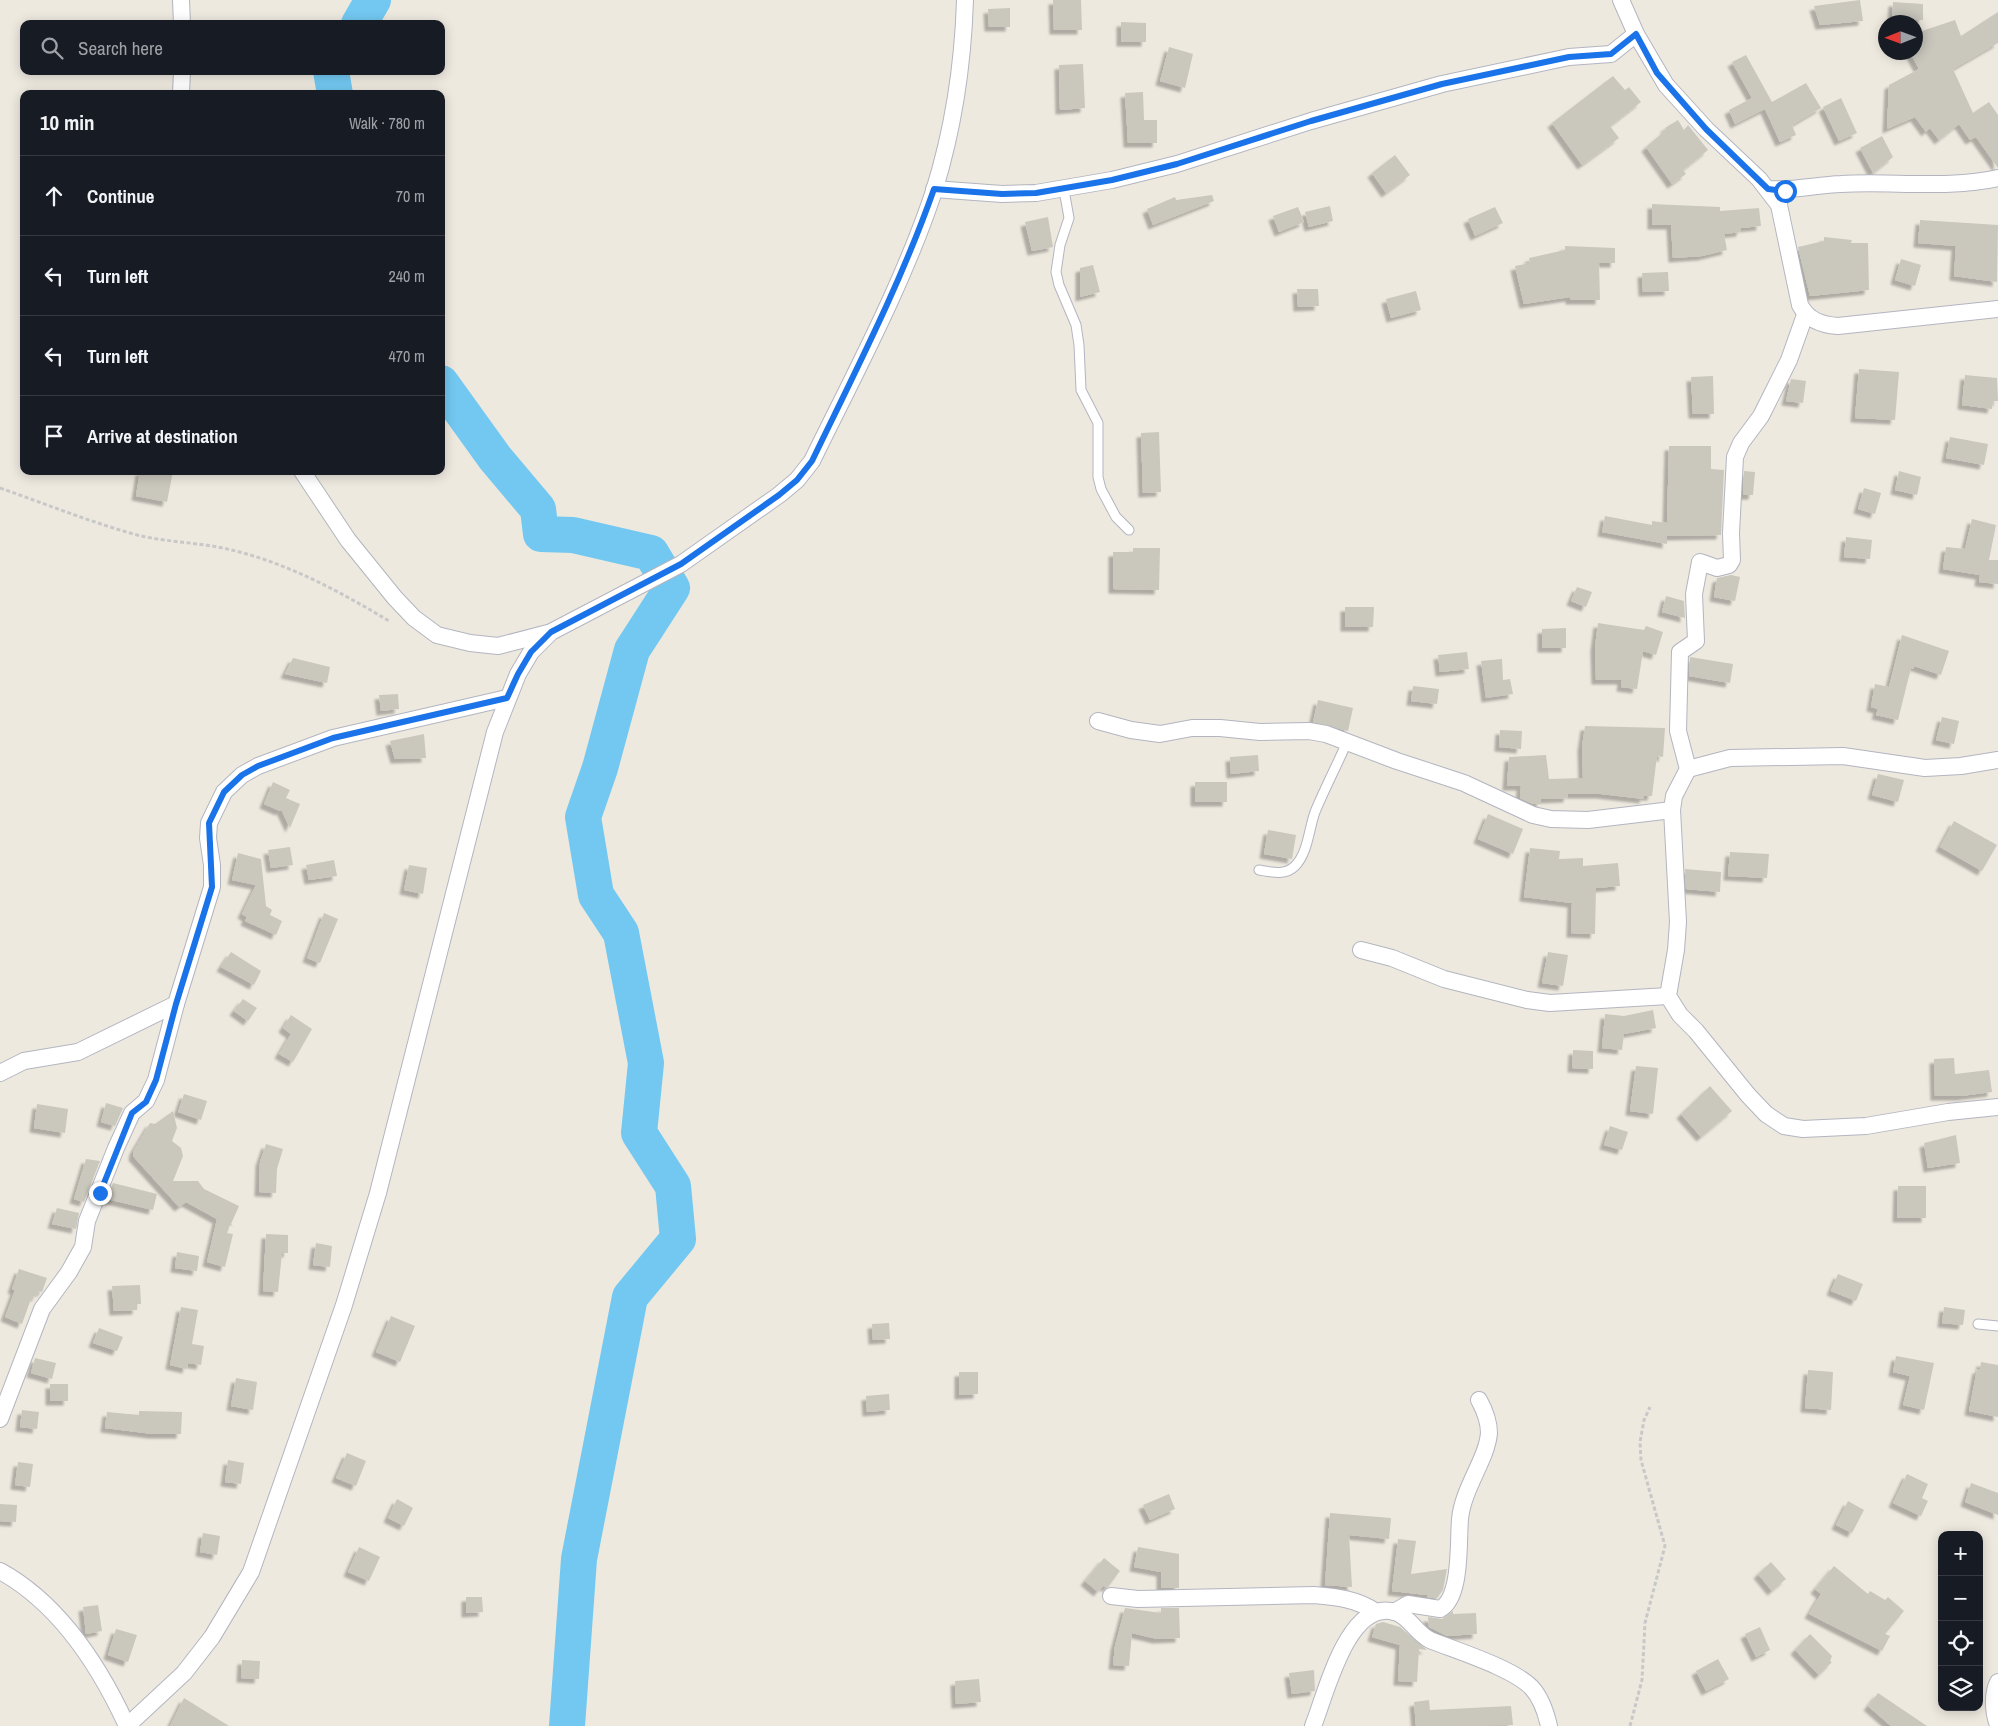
<!DOCTYPE html>
<meta charset="utf-8">
<style>
:root{--surface:#171b24;--page:#20242c;--text:#f1f3f6;--muted:#9ea1a6;--line:#363941}
body{margin:0;font-family:"Archivo Narrow",sans-serif;background:var(--page);color:var(--text)}
.controls{position:absolute;right:15px;bottom:15px;display:grid;overflow:hidden;border-radius:10px;box-shadow:0 2px 12px #0003}
.controls button{width:45px;height:45px;display:grid;place-items:center;padding:0;border:0;border-bottom:1px solid var(--line);background:var(--surface);color:var(--text);font:25px sans-serif}
.compass{position:absolute;left:1878px;top:15px;width:45px;height:45px;border-radius:50%;background:var(--surface);box-shadow:0 2px 12px #0003;rotate:269deg}
.stop{position:absolute;width:15px;height:15px;margin:-11px;border:4px solid #1a73e8;border-radius:50%;background:#fff}
.stop.end{background:#1a73e8;border-color:#fff;box-shadow:0 1px 5px #0008}
.list{margin:0;padding:0;list-style:none}
h2{display:flex;justify-content:space-between;align-items:center;height:65px;margin:0;padding:0 20px;font-size:21px}
h2 small{font-size:16px;font-weight:400;color:var(--muted)}
.list li{display:grid;grid-template-columns:32px 1fr auto;gap:15px;align-items:center;box-sizing:border-box;height:80px;padding:0 20px;border-top:1px solid var(--line)}
.list b{display:block;font-size:19px;white-space:nowrap}
.list em{font-size:16px;font-style:normal;color:var(--muted)}
.icon{flex:none;width:28px;height:28px;fill:none;stroke:currentColor;stroke-width:2;stroke-linecap:round;stroke-linejoin:round}
.map{position:relative;flex:none;width:1998px;height:1726px;overflow:hidden}
.search{position:absolute;background:var(--surface);box-shadow:0 2px 12px #0003;left:20px;top:20px;width:425px;height:55px;display:flex;align-items:center;gap:12px;box-sizing:border-box;padding:0 18px;border-radius:10px;color:var(--muted);font-size:19px}
.panel{position:absolute;background:var(--surface);box-shadow:0 2px 12px #0003;left:20px;top:90px;width:425px;height:385px;border-radius:10px}
.map>svg:first-child{display:block}
.lines{fill:none;stroke-linecap:round;stroke-linejoin:round}
.river{stroke:#72c8f1;stroke-width:36}
.building{fill:#cac7bd;filter:url(#shadow)}
.lane-casing{stroke:#b3b5c0;stroke-width:11}
.street-casing{stroke:#b3b5c0;stroke-width:18}
.path{stroke:#c8c8c8;stroke-width:3;stroke-dasharray:4 2.5;stroke-linecap:butt}
.lane{stroke:#fff;stroke-width:9}
.street{stroke:#fff;stroke-width:16}
.route{stroke:#1a73e8;stroke-width:6}
</style>
<div class="map">
<svg width="1998" height="1726" viewBox="0 0 1998 1726">
<defs>
<filter id="shadow"><feDropShadow dx="-4.5" dy="4.5" stdDeviation="1" flood-color="#0004"/></filter>
</defs>
<rect width="100%" height="100%" fill="#eee9df"/>
<g class="lines">
<g class="river">
<polyline points="359,24 373,0"/>
<polyline points="331,71 335,94"/>
<polyline points="441,383 495,458 538,509 541,534 573,535 651,553 672,588 632,650 600,768 583,817 596,895 621,933 646,1063 639,1133 673,1186 678,1239 630,1297 579,1559 567,1726"/>
</g>
</g>
<g class="building">
<polygon points="1053,0 1081,0 1082,30 1054,30"/>
<polygon points="1860,0 1863,21 1820,25 1814,6"/>
<polygon points="1893,2 1923,4 1923,20 1892,19"/>
<polygon points="1010,8 1010,27 989,27 988,9"/>
<polygon points="1998,12 1998,43 1953,69 1973,113 1989,102 1998,115 1998,168 1976,137 1970,140 1959,124 1939,140 1930,128 1926,132 1915,117 1887,129 1889,85 1919,69 1910,52 1916,52 1916,33 1955,20 1961,36"/>
<polygon points="1121,22 1146,23 1146,42 1121,42"/>
<polygon points="1169,47 1193,54 1185,88 1160,81"/>
<polygon points="1746,55 1772,102 1806,83 1821,108 1792,125 1796,135 1780,142 1765,109 1735,124 1729,110 1752,98 1732,62"/>
<polygon points="1083,64 1085,108 1060,110 1059,65"/>
<polygon points="1613,76 1625,90 1629,87 1641,102 1610,126 1619,138 1582,165 1552,123"/>
<polygon points="1143,92 1144,120 1157,120 1157,143 1128,143 1125,93"/>
<polygon points="1841,98 1857,133 1839,141 1823,107"/>
<polygon points="1678,120 1684,130 1688,125 1708,150 1683,170 1686,174 1672,184 1646,147 1666,130 1665,128"/>
<polygon points="1882,136 1893,157 1873,173 1860,148"/>
<polygon points="1395,155 1410,175 1386,193 1372,173"/>
<polygon points="1212,195 1214,201 1153,225 1147,209 1175,197 1176,200"/>
<polygon points="1652,204 1720,207 1720,211 1759,208 1761,226 1741,228 1741,232 1724,234 1727,250 1702,256 1673,258 1671,225 1652,225"/>
<polygon points="1330,206 1333,221 1309,227 1305,212"/>
<polygon points="1298,207 1304,222 1279,232 1273,216"/>
<polygon points="1495,207 1503,223 1475,236 1468,219"/>
<polygon points="1048,217 1053,247 1032,251 1025,222"/>
<polygon points="1920,220 1998,225 1997,282 1954,276 1956,246 1918,243"/>
<polygon points="1824,237 1852,240 1851,243 1868,243 1869,290 1810,296 1798,247 1824,241"/>
<polygon points="1565,246 1615,248 1615,263 1599,263 1600,300 1570,300 1570,297 1524,304 1515,266 1530,263 1529,258 1565,250"/>
<polygon points="1901,259 1921,265 1915,286 1895,280"/>
<polygon points="1093,265 1100,292 1080,297 1080,268"/>
<polygon points="1668,272 1669,291 1643,292 1642,273"/>
<polygon points="1297,289 1318,289 1319,306 1298,307"/>
<polygon points="1416,291 1421,310 1391,318 1386,299"/>
<polygon points="1859,369 1899,372 1895,420 1855,418"/>
<polygon points="1965,375 1997,378 1998,401 1993,401 1992,409 1962,405"/>
<polygon points="1713,376 1714,414 1693,414 1691,377"/>
<polygon points="1791,379 1806,381 1803,403 1786,401"/>
<polygon points="1159,432 1161,492 1143,493 1141,433"/>
<polygon points="1950,437 1988,444 1984,465 1946,458"/>
<polygon points="1669,446 1711,446 1711,469 1724,470 1721,535 1667,536 1667,544 1602,532 1605,516 1652,525 1652,521 1667,523"/>
<polygon points="140,471 173,471 167,502 136,496"/>
<polygon points="1744,471 1755,472 1753,495 1743,495"/>
<polygon points="1899,471 1921,477 1917,495 1895,490"/>
<polygon points="1864,488 1881,493 1875,514 1858,509"/>
<polygon points="1972,519 1996,525 1989,560 1998,560 1998,584 1979,582 1980,575 1943,569 1946,547 1965,549"/>
<polygon points="1846,537 1872,540 1870,559 1844,557"/>
<polygon points="1133,548 1160,548 1159,590 1113,589 1113,552 1133,552"/>
<polygon points="1731,575 1740,577 1735,601 1714,597 1717,578"/>
<polygon points="1577,587 1592,592 1586,607 1571,601"/>
<polygon points="1666,596 1684,601 1685,618 1662,612"/>
<polygon points="1345,607 1374,607 1373,627 1345,627"/>
<polygon points="1598,623 1644,630 1646,626 1663,632 1656,655 1643,651 1637,689 1621,687 1622,680 1596,680 1595,647"/>
<polygon points="1566,628 1566,648 1542,648 1542,629"/>
<polygon points="1902,635 1949,651 1941,675 1914,666 1914,669 1911,668 1898,720 1876,715 1878,709 1871,707 1875,684 1889,687"/>
<polygon points="1467,652 1469,669 1440,672 1438,655"/>
<polygon points="1690,657 1733,664 1730,683 1689,676"/>
<polygon points="293,658 330,667 327,683 285,674"/>
<polygon points="1502,659 1503,680 1510,679 1513,694 1486,698 1481,661"/>
<polygon points="1413,686 1439,689 1437,704 1411,701"/>
<polygon points="398,694 399,709 381,711 379,695"/>
<polygon points="1318,700 1353,708 1348,731 1313,722"/>
<polygon points="1942,717 1959,721 1954,744 1936,740"/>
<polygon points="1585,726 1665,728 1663,757 1657,756 1652,796 1644,796 1644,799 1601,794 1568,794 1568,798 1541,799 1541,804 1533,804 1520,798 1521,786 1507,786 1509,757 1546,755 1549,779 1583,778 1582,747"/>
<polygon points="1500,730 1522,731 1521,749 1499,747"/>
<polygon points="424,734 426,758 395,759 390,741"/>
<polygon points="1258,755 1259,771 1231,774 1230,757"/>
<polygon points="1878,774 1904,780 1898,802 1872,795"/>
<polygon points="273,782 290,790 286,798 300,804 290,828 281,809 280,811 264,804"/>
<rect x="1195" y="782" width="32" height="20"/>
<polygon points="1488,814 1523,829 1513,854 1478,839"/>
<polygon points="1954,821 1997,845 1982,871 1940,847"/>
<polygon points="1268,830 1296,835 1292,859 1264,854"/>
<polygon points="290,847 293,865 271,868 268,850"/>
<polygon points="1530,848 1560,851 1559,859 1583,858 1583,866 1618,863 1620,886 1596,888 1595,934 1571,933 1572,903 1524,897"/>
<polygon points="1730,852 1769,854 1767,878 1728,876"/>
<polygon points="238,853 261,859 266,906 272,910 270,915 282,921 276,935 245,921 247,917 242,914 256,885 232,880"/>
<polygon points="334,860 337,876 309,880 306,865"/>
<polygon points="409,865 427,868 423,894 404,890"/>
<polygon points="1685,869 1721,872 1720,892 1686,889"/>
<polygon points="324,913 338,919 320,963 307,958"/>
<polygon points="231,952 261,971 254,985 221,967"/>
<polygon points="1548,952 1568,955 1563,986 1542,983"/>
<polygon points="243,999 257,1008 248,1021 234,1011"/>
<polygon points="1653,1010 1656,1028 1624,1034 1622,1050 1602,1048 1605,1014 1624,1016"/>
<polygon points="291,1015 312,1029 293,1062 279,1054 291,1034 283,1028"/>
<polygon points="1573,1050 1593,1051 1593,1069 1572,1068"/>
<polygon points="1954,1058 1955,1074 1989,1070 1992,1092 1961,1096 1935,1096 1934,1059"/>
<polygon points="1636,1066 1658,1068 1653,1114 1630,1111"/>
<polygon points="1710,1086 1732,1111 1701,1137 1681,1114"/>
<polygon points="184,1094 207,1101 201,1120 178,1112"/>
<polygon points="106,1103 123,1108 115,1126 101,1122"/>
<polygon points="37,1104 68,1109 65,1133 34,1128"/>
<polygon points="173,1111 177,1128 172,1141 181,1148 183,1156 173,1181 198,1181 204,1189 239,1206 231,1224 233,1227 230,1225 227,1233 233,1234 225,1267 207,1262 217,1219 186,1202 179,1207 133,1156 134,1150 150,1123 155,1124"/>
<polygon points="1610,1126 1628,1132 1622,1150 1604,1145"/>
<polygon points="1956,1135 1960,1163 1928,1168 1924,1143"/>
<polygon points="266,1144 283,1149 277,1169 276,1193 259,1192 260,1162"/>
<polygon points="86,1159 100,1161 84,1202 74,1199"/>
<polygon points="113,1183 157,1194 153,1210 107,1199"/>
<polygon points="1898,1186 1926,1186 1926,1218 1897,1218"/>
<polygon points="57,1208 79,1213 76,1229 52,1224"/>
<polygon points="266,1234 288,1235 288,1253 282,1253 278,1292 263,1291"/>
<polygon points="316,1243 332,1246 330,1267 313,1265"/>
<polygon points="177,1252 199,1256 197,1271 175,1268"/>
<polygon points="19,1269 47,1278 42,1292 38,1291 36,1297 32,1296 22,1324 5,1317 15,1290 12,1289"/>
<polygon points="1838,1274 1863,1284 1856,1301 1831,1291"/>
<polygon points="140,1285 141,1304 137,1304 137,1310 114,1311 112,1286"/>
<polygon points="181,1307 198,1310 192,1344 204,1346 201,1365 188,1363 187,1369 170,1365"/>
<polygon points="1944,1307 1965,1310 1963,1325 1942,1323"/>
<polygon points="391,1316 415,1326 400,1362 376,1352"/>
<polygon points="889,1323 890,1339 873,1340 872,1324"/>
<polygon points="99,1328 123,1337 117,1351 93,1343"/>
<polygon points="1896,1356 1934,1363 1924,1410 1903,1405 1910,1376 1893,1372"/>
<polygon points="35,1358 56,1363 52,1379 31,1373"/>
<polygon points="1981,1362 1998,1365 1998,1417 1969,1411 1977,1369 1980,1369"/>
<polygon points="1808,1370 1833,1372 1831,1410 1805,1408"/>
<polygon points="959,1372 978,1372 978,1394 959,1395"/>
<polygon points="236,1378 257,1382 253,1410 231,1406"/>
<rect x="50" y="1384" width="18" height="17"/>
<polygon points="889,1394 890,1410 867,1412 866,1396"/>
<polygon points="22,1410 39,1412 37,1429 20,1427"/>
<polygon points="139,1411 182,1412 181,1434 153,1434 105,1428 107,1412 139,1415"/>
<polygon points="347,1453 366,1461 356,1486 336,1478"/>
<polygon points="228,1460 244,1463 241,1484 225,1482"/>
<polygon points="18,1462 33,1464 30,1487 15,1485"/>
<polygon points="1907,1474 1928,1484 1922,1498 1928,1501 1921,1516 1893,1503"/>
<polygon points="1971,1483 1998,1493 1998,1515 1965,1502"/>
<polygon points="1169,1494 1175,1509 1150,1520 1143,1505"/>
<polygon points="397,1499 413,1508 404,1526 388,1518"/>
<polygon points="1848,1501 1864,1510 1852,1533 1836,1525"/>
<polygon points="0,1504 17,1505 16,1522 0,1521"/>
<polygon points="1330,1513 1391,1518 1389,1539 1349,1535 1352,1587 1325,1585"/>
<polygon points="203,1533 220,1536 217,1555 200,1552"/>
<polygon points="1398,1539 1416,1541 1411,1574 1447,1569 1443,1590 1437,1598 1427,1597 1427,1595 1392,1591"/>
<polygon points="359,1547 380,1557 369,1581 348,1572"/>
<polygon points="1138,1547 1179,1554 1179,1588 1161,1588 1161,1572 1134,1567"/>
<polygon points="1104,1558 1120,1571 1108,1587 1103,1586 1098,1592 1085,1581"/>
<polygon points="1771,1562 1786,1579 1772,1591 1758,1574"/>
<polygon points="1834,1566 1868,1594 1870,1591 1885,1600 1888,1597 1904,1611 1885,1634 1890,1636 1882,1651 1809,1614 1821,1594 1815,1589"/>
<polygon points="466,1597 482,1597 483,1612 466,1613"/>
<polygon points="98,1605 102,1631 86,1634 83,1607"/>
<polygon points="1125,1608 1161,1613 1161,1608 1179,1608 1180,1638 1157,1639 1132,1633 1129,1666 1113,1665 1115,1646"/>
<polygon points="1453,1611 1453,1614 1476,1613 1477,1634 1447,1636 1429,1627 1428,1617 1442,1619"/>
<polygon points="1383,1622 1400,1627 1427,1650 1419,1649 1417,1682 1398,1681 1400,1645 1372,1637 1376,1624"/>
<polygon points="1760,1627 1770,1650 1756,1657 1745,1634"/>
<polygon points="116,1629 137,1635 128,1662 108,1655"/>
<polygon points="1810,1634 1832,1656 1830,1661 1832,1662 1819,1675 1795,1650"/>
<polygon points="1718,1659 1729,1679 1706,1691 1696,1671"/>
<polygon points="242,1660 260,1661 259,1679 241,1678"/>
<polygon points="1314,1670 1315,1691 1292,1694 1289,1673"/>
<polygon points="979,1679 981,1702 956,1704 955,1681"/>
<polygon points="1878,1693 1927,1726 1891,1726 1868,1706"/>
<polygon points="184,1698 229,1726 170,1726"/>
<polygon points="1429,1700 1430,1710 1511,1706 1513,1725 1416,1726 1414,1702"/>
</g>
<g class="lines">
<defs>
<g id="lane">
<polyline points="1064,190 1069,218 1060,245 1056,272 1059,285 1076,325 1079,345 1081,390 1098,423 1098,477 1101,489 1116,517 1129,530"/>
<path d="M1259,870C1271,872 1285,876 1295,866C1308,853 1309,828 1315,812C1325,788 1337,765 1347,742"/>
<polyline points="1978,1324 1998,1326"/>
</g>
<g id="street">
<polyline points="181,0 182,24"/>
<path d="M1621,0L1636,34L1666,85L1706,129L1759,179L1779,205L1800,305C1808,320 1821,325 1838,326L1998,309"/>
<polyline points="181,94 182,71"/>
<polyline points="934,189 1002,194 1036,193 1112,180 1177,164 1311,121 1442,84 1569,57 1611,54 1636,34"/>
<path d="M1768,189C1793,191 1816,185 1841,184C1889,181 1952,189 1998,178"/>
<polyline points="1805,315 1789,360 1761,416 1741,443 1735,457 1731,533 1732,560 1729,565 1717,568 1700,562 1694,594 1696,641 1680,652 1678,731 1688,769 1674,796 1672,810 1678,922 1676,950 1668,996 1680,1015 1696,1031 1748,1095 1766,1114 1784,1126 1803,1129 1866,1126 1948,1112 1998,1107"/>
<polyline points="302,471 348,540 395,598 414,618 437,635 470,643 498,646 548,633"/>
<polyline points="1098,721 1131,730 1160,734 1192,728 1220,728 1260,732 1309,731 1326,734 1397,761 1464,783 1533,815 1551,819 1588,820 1672,810"/>
<polyline points="1688,769 1730,758 1843,756 1925,768 1961,766 1998,760"/>
<polyline points="1361,950 1392,958 1444,979 1527,1000 1550,1003 1668,996"/>
<polyline points="0,1073 24,1061 78,1052 176,1004"/>
<polyline points="0,1419 42,1309 69,1272 83,1247 87,1221 116,1148 132,1113 146,1101 156,1080 176,1004 212,887 212,865 208,838 209,823 224,792 242,775 258,766 333,738 507,698"/>
<path d="M0,1571C60,1604 99,1665 127,1726"/>
<path d="M1111,1596L1138,1599L1314,1595C1337,1597 1357,1599 1376,1612"/>
<path d="M1394,1612L1408,1604L1440,1609C1462,1598 1458,1541 1460,1519C1463,1488 1487,1459 1489,1433C1489,1421 1485,1411 1479,1400"/>
<path d="M1998,1682C1992,1694 1993,1712 1998,1725"/>
<path d="M127,1726L184,1673L212,1637L251,1572L344,1305L378,1193L495,732L518,674L531,652L551,632L681,564L779,495L797,480L812,461C854,375 904,282 934,191C953,130 963,64 965,0"/>
<path d="M1313,1726C1326,1694 1348,1598 1395,1612C1410,1617 1416,1633 1430,1640C1457,1651 1513,1668 1532,1688C1541,1698 1546,1713 1549,1726"/>
</g>
</defs>
<use href="#lane" class="lane-casing"/>
<use href="#street" class="street-casing"/>
<g class="path">
<path d="M0,488C46,504 90,522 137,535C161,541 187,542 212,546C276,557 334,588 389,621"/>
<polyline points="1630,1726 1642,1680 1645,1623 1665,1546 1641,1460 1640,1442 1644,1420 1650,1407"/>
</g>
<use href="#lane" class="lane"/>
<use href="#street" class="street"/>
</g>
<g class="lines">
<path class="route" d="M100,1193L132,1113L146,1102L156,1080L176,1004L212,887L209,823L224,792L242,775L258,766L333,738L507,698L518,674L531,652L551,632L681,564L779,495L797,480L812,461C855,372 901,283 934,189L1002,194L1036,193L1112,180L1177,164L1311,121L1442,84L1569,57L1611,54L1636,34L1657,73L1706,129L1768,189L1785,191"/>
</g>
</svg>
<div class="controls">
<button>+</button>
<button>−</button>
<button><svg class="icon" aria-label="locate" viewBox="0 0 24 24"><circle cx="12" cy="12" r="6"/><path d="M12 2v4M12 18v4M2 12h4M18 12h4"/></svg></button>
<button><svg class="icon" aria-label="layers" viewBox="0 0 24 24"><path d="M12 4l9 5-9 5-9-5zM3 14l9 5 9-5"/></svg></button>
</div>
<svg class="compass" viewBox="-18 -18 36 36"><path d="M0-13l5 13h-10z" fill="#e53935"/><path d="M0 13l5-13h-10z" fill="#9ea1a6"/></svg>
<div class="stop" style="left:1785px;top:191px"></div>
<div class="stop end" style="left:100px;top:1193px"></div>
<div class="search"><svg class="icon" aria-label="search" viewBox="0 0 24 24"><circle cx="10" cy="10" r="6"/><path d="M15 15l6 6"/></svg>Search here</div>
<section class="panel">
<h2>10 min<small>Walk · 780 m</small></h2>
<ul class="list">
<li><svg class="icon" aria-label="ahead" viewBox="0 0 24 24"><path d="M12 20V5M6 11l6-6 6 6"/></svg><div><b>Continue</b></div><em>70 m</em></li>
<li><svg class="icon" aria-label="left" viewBox="0 0 24 24"><path d="M17 20v-9H6M10 6l-5 5 5 5"/></svg><div><b>Turn left</b></div><em>240 m</em></li>
<li><svg class="icon" aria-label="left" viewBox="0 0 24 24"><path d="M17 20v-9H6M10 6l-5 5 5 5"/></svg><div><b>Turn left</b></div><em>470 m</em></li>
<li><svg class="icon" aria-label="arrive" viewBox="0 0 24 24"><path d="M6 21V4h12l-3 4 3 4H6"/></svg><div><b>Arrive at destination</b></div></li>
</ul>
</section>
</div>
